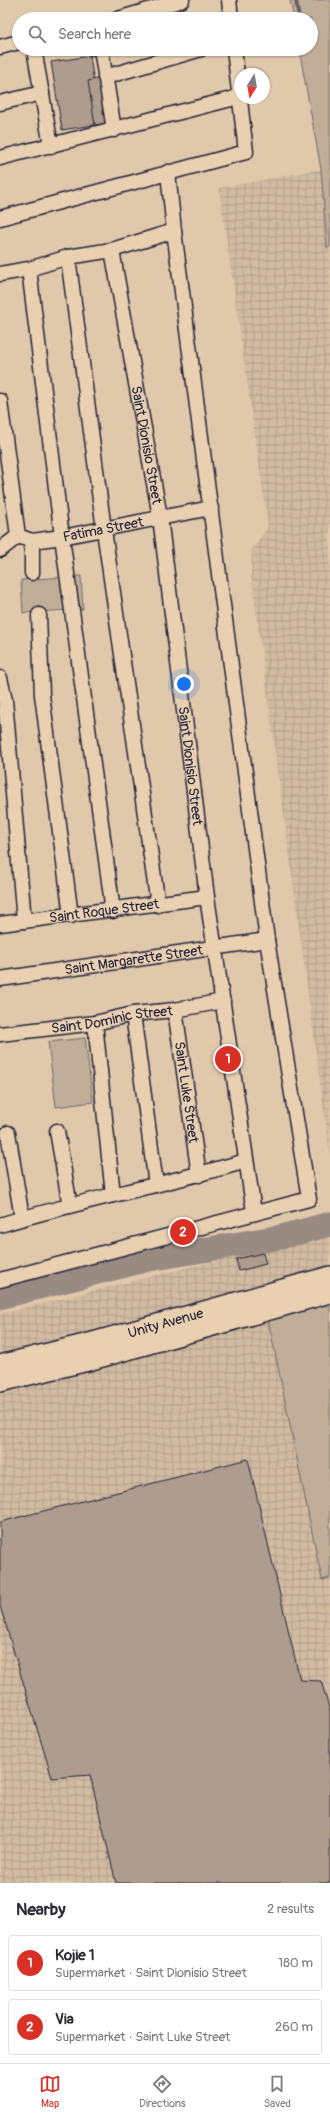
<!DOCTYPE html>
<meta charset="utf-8">
<style>
:root{--surface:#fff;--page:#f7f7f7;--text:#2b2b33;--muted:#7c7c81;--line:#e1e1e2;--accent:#d93025}
body{margin:0;font-family:Pangolin,sans-serif;background:var(--page);color:var(--text)}
.compass{position:absolute;left:234px;top:68px;width:36px;height:36px;border-radius:50%;background:var(--surface);box-shadow:0 1px 3px #0004;rotate:191deg}
.you{position:absolute;left:184px;top:684px;width:14px;height:14px;margin:-10px;border:3px solid #fff;border-radius:50%;background:#1a73e8;box-shadow:0 0 0 6px #1a73e833}
.badge{display:grid;place-items:center;width:26px;height:26px;border-radius:50%;background:var(--accent);color:#fff;font-size:13px;font-weight:700}
.pin{position:absolute;translate:-50% -50%;border:2px solid #fff;box-shadow:0 1px 4px #0006}
.list{margin:0;padding:0;list-style:none}
h2{display:flex;justify-content:space-between;align-items:center;height:52px;margin:0;padding:0 16px;font-size:17px}
h2 small{font-size:13px;font-weight:400;color:var(--muted)}
.list li{display:grid;grid-template-columns:26px 1fr auto;gap:12px;align-items:center;box-sizing:border-box;height:56px;margin:0 8px 8px;padding:0 8px;border:1px solid var(--line);border-radius:4px}
.list b{display:block;font-size:15px;white-space:nowrap}
.list p{margin:0;font-size:13px;white-space:nowrap;color:var(--muted)}
.list em{font-size:13px;font-style:normal;color:var(--muted)}
.icon{flex:none;width:22px;height:22px;fill:none;stroke:currentColor;stroke-width:2;stroke-linecap:round;stroke-linejoin:round}
.map{position:relative;flex:none;width:330px;height:1883px;overflow:hidden}
.search{position:absolute;background:var(--surface);box-shadow:0 1px 3px #0004;left:12px;right:12px;top:12px;height:44px;display:flex;align-items:center;gap:10px;box-sizing:border-box;padding:0 14px;border-radius:22px;color:var(--muted);font-size:15px}
.sheet{height:180px;background:var(--surface)}
nav{display:flex;justify-content:space-around;align-items:center;box-sizing:border-box;height:56px;border-top:1px solid var(--line);background:var(--surface);font-size:11px;color:var(--muted)}
nav a{display:grid;justify-items:center;gap:2px}
nav .on{color:var(--accent)}
.map>svg:first-child{display:block}
.industrial{fill:url(#industrial-grid)}
.green{fill:#c0ae99;stroke:#71686a}
.lines{fill:none;stroke-linecap:round;stroke-linejoin:round}
.stream{stroke:#6a6166;stroke-width:4}
.river{stroke:#9a8b82;stroke-width:25}
.building{fill:#ae9d8e;stroke:#22223b}
.street-casing{stroke:#22223b;stroke-width:17}
.secondary-casing{stroke:#22223b;stroke-width:24}
.street{stroke:#e8d0b0;stroke-width:14}
.secondary{stroke:#e8d0b0;stroke-width:21}
.labels{text-anchor:middle;dominant-baseline:central;stroke-width:3;stroke-linejoin:round;paint-order:stroke}
.street-label{font-size:14px;fill:#22223b;stroke:#e8d0b0}
</style>
<div class="map">
<svg width="330" height="1883" viewBox="0 0 330 1883">
<defs>
<pattern id="industrial-grid" width="8" height="8" patternUnits="userSpaceOnUse"><rect width="8" height="8" fill="#d1bca2"/><path d="M0 4h8M4 0v8" fill="none" stroke="#b3a18c"/></pattern>
</defs>
<rect width="100%" height="100%" fill="#e0c9ab"/>
<filter id="ink" filterUnits="userSpaceOnUse"><feTurbulence type="fractalNoise" baseFrequency=".025" numOctaves="2"/><feDisplacementMap in="SourceGraphic" scale="8" xChannelSelector="R" yChannelSelector="G"/><feConvolveMatrix kernelMatrix="1 2 1 2 8 2 1 2 1" color-interpolation-filters="sRGB"/></filter>
<g filter="url(#ink)">
<g class="industrial">
<polygon points="290,0 330,0 330,1156 251,573 252,550 268,526 219,188 321,169 299,49 311,49 311,19 294,19"/>
<polygon points="330,1232 330,1883 0,1883 0,1314"/>
</g>
<g class="green">
<polygon points="290,0 330,0 330,247 327,248 321,169 299,49 311,49 311,19 294,19"/>
<polygon points="81,576 83,609 23,613 21,580"/>
<polygon points="85,1038 93,1102 56,1107 48,1042"/>
<polygon points="330,1303 330,1578 322,1580 268,1319"/>
</g>
<g class="lines">
<polyline class="stream" points="296,0 299,19"/>
<polyline class="river" points="0,1297 149,1259 281,1237 330,1224"/>
</g>
<g class="building">
<polygon points="86,49 100,49 101,54 90,56"/>
<polygon points="90,56 100,124 62,130 51,62"/>
<polygon points="104,77 111,123 95,125 88,81"/>
<polygon points="263,1253 266,1264 239,1271 236,1259"/>
<polygon points="248,1459 300,1680 321,1681 330,1711 330,1883 116,1883 90,1775 52,1778 0,1606 0,1522"/>
</g>
<g class="lines">
<defs>
<g id="street">
<polyline points="229,0 231,19"/>
<polyline points="118,19 182,0"/>
<polyline points="0,47 19,42"/>
<polyline points="34,49 51,146"/>
<polyline points="101,49 114,130"/>
<polyline points="105,77 201,49"/>
<polyline points="0,103 42,93"/>
<polyline points="0,158 239,97"/>
<polyline points="0,218 246,152 234,49"/>
<path id="s1" d="M112,250L160,517L207,897L254,1212"/>
<polyline points="68,257 104,530 158,905"/>
<polyline points="29,269 62,537 113,911"/>
<polyline points="0,274 29,269 68,257 112,250 174,231"/>
<polyline points="0,401 18,536"/>
<path id="s2" d="M18,536L32,541L62,537L211,508"/>
<polyline points="32,541 32,573"/>
<polyline points="0,550 18,536"/>
<polyline points="39,615 42,695 71,916"/>
<polyline points="0,678 5,700 24,921"/>
<path id="s3" d="M0,924L207,897"/>
<path id="s4" d="M0,979L267,940"/>
<path id="s5" d="M175,1010L199,1175"/>
<polyline points="133,1014 156,1185"/>
<polyline points="95,1023 113,1195"/>
<path id="s6" d="M0,1034L95,1023L133,1014L175,1010L223,1001"/>
<polyline points="57,1131 70,1206"/>
<polyline points="8,1133 22,1218"/>
<path d="M0,1225C81,1200 165,1185 246,1161"/>
<polyline points="0,1280 309,1199 267,940 174,231 168,172"/>
</g>
<g id="secondary">
<path id="s7" d="M0,1366L89,1344L330,1277"/>
<polyline points="0,1381 92,1359 330,1292"/>
</g>
</defs>
<use href="#street" class="street-casing"/>
<use href="#secondary" class="secondary-casing"/>
<use href="#street" class="street"/>
<use href="#secondary" class="secondary"/>
</g>
</g>
<g class="labels">
<g class="street-label">
<text stroke="none"><textPath href="#s1" startOffset="198">Saint Dionisio Street</textPath></text>
<text stroke="none"><textPath href="#s2" startOffset="87">Fatima Street</textPath></text>
<text stroke="none"><textPath href="#s1" startOffset="522">Saint Dionisio Street</textPath></text>
<text stroke="none"><textPath href="#s3" startOffset="105">Saint Roque Street</textPath></text>
<text stroke="none"><textPath href="#s4" startOffset="135">Saint Margarette Street</textPath></text>
<text stroke="none"><textPath href="#s6" startOffset="113">Saint Dominic Street</textPath></text>
<text stroke="none"><textPath href="#s5" startOffset="83">Saint Luke Street</textPath></text>
<text stroke="none"><textPath href="#s7" startOffset="171">Unity Avenue</textPath></text>
</g>
</g>
</svg>
<svg class="compass" viewBox="-18 -18 36 36"><path d="M0-13l5 13h-10z" fill="#e53935"/><path d="M0 13l5-13h-10z" fill="#7c7c81"/></svg>
<div class="you"></div>
<div class="pin badge" style="left:228px;top:1059px">1</div>
<div class="pin badge" style="left:183px;top:1232px">2</div>
<div class="search"><svg class="icon" aria-label="search" viewBox="0 0 24 24"><circle cx="10" cy="10" r="6"/><path d="M15 15l6 6"/></svg>Search here</div>
</div>
<section class="sheet">
<h2>Nearby<small>2 results</small></h2>
<ul class="list">
<li><span class="badge">1</span><div><b>Kojie 1</b><p>Supermarket · Saint Dionisio Street</p></div><em>180 m</em></li>
<li><span class="badge">2</span><div><b>Via</b><p>Supermarket · Saint Luke Street</p></div><em>260 m</em></li>
</ul>
</section>
<nav>
<a class="on"><svg class="icon" aria-label="map" viewBox="0 0 24 24"><path d="M3 6l6-2 6 2 6-2v14l-6 2-6-2-6 2zM9 4v14M15 6v14"/></svg>Map</a>
<a><svg class="icon" aria-label="directions" viewBox="0 0 24 24"><path d="M12 3l9 9-9 9-9-9zM9 14v-3h6M13 9l2 2-2 2"/></svg>Directions</a>
<a><svg class="icon" aria-label="saved" viewBox="0 0 24 24"><path d="M7 4h10v16l-5-4-5 4z"/></svg>Saved</a>
</nav>
